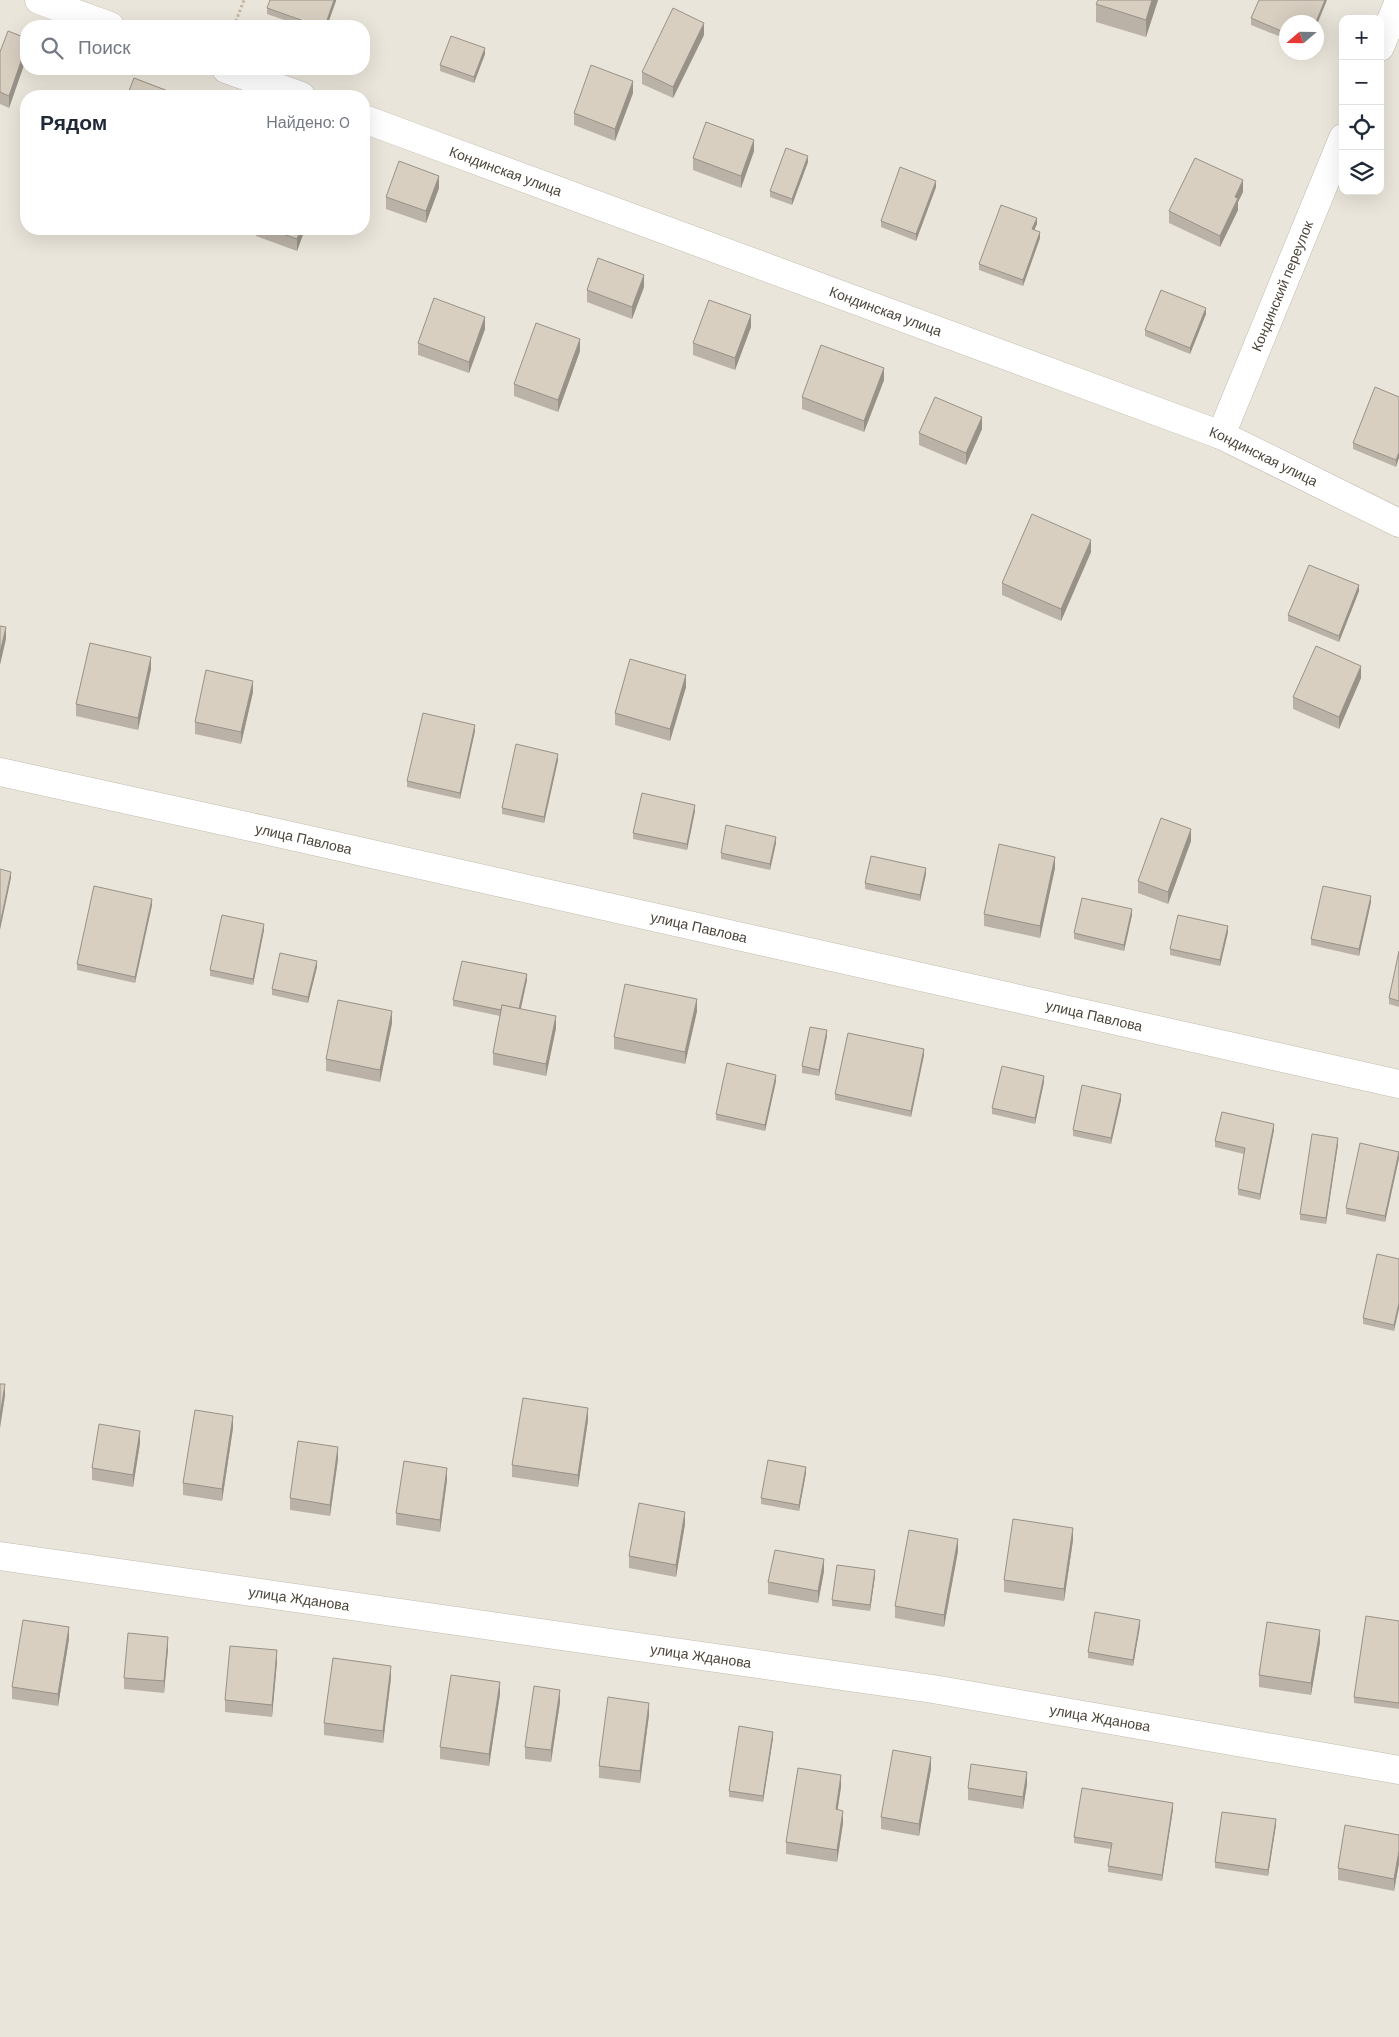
<!DOCTYPE html>
<html lang="ru">
<meta charset="utf-8">
<style>
:root{--surface:#fff;--page:#f6f6f7;--text:#1f2937;--muted:#747a83;--line:#e0e1e3}
body{margin:0;font-family:"DM Sans",sans-serif;background:var(--page);color:var(--text)}
.controls{position:absolute;right:15px;top:15px;display:grid;overflow:hidden;border-radius:10px;box-shadow:0 5px 20px #0002}
.controls button{width:45px;height:45px;display:grid;place-items:center;padding:0;border:0;border-bottom:1px solid var(--line);background:var(--surface);color:var(--text);font:25px sans-serif}
.compass{position:absolute;left:1279px;top:15px;width:45px;height:45px;border-radius:50%;background:var(--surface);box-shadow:0 5px 20px #0002;rotate:250deg}
.list{margin:0;padding:0;list-style:none}
h2{display:flex;justify-content:space-between;align-items:center;height:65px;margin:0;padding:0 20px;font-size:21px}
h2 small{font-size:16px;font-weight:400;color:var(--muted)}
.icon{flex:none;width:28px;height:28px;fill:none;stroke:currentColor;stroke-width:2;stroke-linecap:round;stroke-linejoin:round}
.map{position:relative;flex:none;width:1399px;height:2037px;overflow:hidden}
.search{position:absolute;background:var(--surface);box-shadow:0 5px 20px #0002;left:20px;top:20px;width:350px;height:55px;display:flex;align-items:center;gap:12px;box-sizing:border-box;padding:0 18px;border-radius:20px;color:var(--muted);font-size:19px}
.panel{position:absolute;background:var(--surface);box-shadow:0 5px 20px #0002;left:20px;top:90px;width:350px;height:145px;border-radius:20px}
.map>svg:first-child{display:block}
.residential{fill:#eae5da;fill-rule:evenodd}
.lines{fill:none;stroke-linecap:round;stroke-linejoin:round}
.street-casing{stroke:#c2bbae;stroke-width:29}
.path{stroke:#c4b79f;stroke-width:3;stroke-dasharray:2.5 2.5;stroke-linecap:butt}
.street{stroke:#fff;stroke-width:28}
.wall{fill:#bab2a6}
.shaded-wall{fill:#979187}
.building{fill:#d8cfc1;stroke:#979187}
.labels{text-anchor:middle;dominant-baseline:central;stroke-width:4;stroke-linejoin:round;paint-order:stroke}
.street-label{font-size:14px;fill:#4b4439;stroke:#fff}
</style>
<div class="map">
<svg width="1399" height="2037" viewBox="0 0 1399 2037">
<rect width="100%" height="100%" fill="#f6f3ec"/>
<path class="residential" d="M0,0H1399V2037H0ZM1343,19H1380V191H1343ZM1286,22H1316V52H1286ZM26,26H364V69H26ZM26,96H364V229H26Z"/>
<g class="lines">
<defs>
<g id="street">
<polyline points="39,0 110,26"/>
<polyline points="1380,47 1399,1"/>
<polyline points="226,69 301,96"/>
<path id="s1" d="M364,119L1221,435L1399,523"/>
<path id="s2" d="M1221,435L1343,138"/>
<path id="s3" d="M0,772L269,831L1399,1084"/>
<path id="s4" d="M0,1556L933,1689L1399,1770"/>
</g>
</defs>
<use href="#street" class="street-casing"/>
<polyline class="path" points="234,26 244,0"/>
<use href="#street" class="street"/>
</g>
<g class="wall">
<polygon points="336,0 327,26 301,26 267,14 267,8"/>
<polygon points="1158,0 1146,37 1096,22 1096,4"/>
<polygon points="1251,18 1286,22 1286,39 1251,25"/>
<polygon points="704,35 673,98 642,84 642,72"/>
<polygon points="26,38 26,59 9,108 0,104 0,52"/>
<polygon points="485,54 474,83 440,71 440,65"/>
<polygon points="633,93 615,141 574,125 574,113"/>
<polygon points="754,151 741,188 693,170 693,158"/>
<polygon points="808,162 792,205 770,197 770,191"/>
<polygon points="936,187 916,241 881,227 881,221"/>
<polygon points="439,188 426,223 386,209 386,197"/>
<polygon points="1243,192 1238,202 1238,210 1220,247 1169,223 1169,211"/>
<polygon points="1037,224 1034,230 1040,238 1023,286 979,270 979,264"/>
<polygon points="256,229 305,229 297,251 256,236"/>
<polygon points="644,287 632,319 587,302 587,290"/>
<polygon points="1206,314 1190,354 1145,336 1145,330"/>
<polygon points="751,327 735,370 693,355 693,343"/>
<polygon points="485,329 469,373 418,355 418,343"/>
<polygon points="580,351 558,412 514,396 514,384"/>
<polygon points="884,380 864,432 802,409 802,397"/>
<polygon points="1399,397 1396,467 1353,449 1353,443"/>
<polygon points="982,429 966,465 919,445 919,433"/>
<polygon points="1091,552 1061,621 1002,595 1002,583"/>
<polygon points="1359,591 1339,642 1288,621 1288,615"/>
<polygon points="151,669 138,730 76,716 76,704"/>
<polygon points="1361,678 1339,729 1293,709 1293,697"/>
<polygon points="686,687 670,741 615,725 615,713"/>
<polygon points="253,692 241,744 195,734 195,722"/>
<polygon points="475,731 460,799 407,787 407,781"/>
<polygon points="558,760 544,823 502,814 502,808"/>
<polygon points="695,811 687,850 633,839 633,833"/>
<polygon points="1191,841 1168,904 1138,893 1138,881"/>
<polygon points="776,843 770,870 721,859 721,853"/>
<polygon points="1055,868 1040,938 984,926 984,914"/>
<polygon points="926,874 920,901 865,889 865,883"/>
<polygon points="1371,902 1359,956 1311,945 1311,939"/>
<polygon points="152,905 135,983 77,970 77,964"/>
<polygon points="1132,915 1124,951 1074,939 1074,933"/>
<polygon points="264,930 253,985 210,976 210,970"/>
<polygon points="1228,932 1220,966 1170,955 1170,949"/>
<polygon points="1399,951 1399,1007 1389,1004 1389,998"/>
<polygon points="317,967 308,1003 272,995 272,989"/>
<polygon points="527,980 521,1009 556,1028 546,1076 493,1065 493,1053 500,1016 453,1006 453,1000"/>
<polygon points="697,1011 685,1064 614,1049 614,1037"/>
<polygon points="392,1023 380,1082 326,1071 326,1059"/>
<polygon points="827,1036 819,1076 802,1073 802,1066"/>
<polygon points="924,1055 911,1117 835,1100 835,1094"/>
<polygon points="776,1081 765,1131 716,1120 716,1114"/>
<polygon points="1044,1082 1035,1124 992,1114 992,1108"/>
<polygon points="1121,1100 1111,1144 1073,1136 1073,1130"/>
<polygon points="1274,1130 1260,1200 1238,1195 1238,1189 1244,1154 1215,1147 1215,1141"/>
<polygon points="1338,1144 1326,1224 1300,1220 1300,1214"/>
<polygon points="1399,1158 1385,1222 1346,1214 1346,1208"/>
<polygon points="1399,1259 1394,1331 1363,1324 1363,1318"/>
<polygon points="588,1420 578,1487 512,1477 512,1465"/>
<polygon points="233,1428 222,1501 183,1495 183,1483"/>
<polygon points="140,1443 133,1487 92,1480 92,1468"/>
<polygon points="338,1459 330,1516 290,1510 290,1498"/>
<polygon points="806,1473 799,1511 761,1504 761,1498"/>
<polygon points="447,1480 440,1532 396,1525 396,1513"/>
<polygon points="685,1524 676,1577 629,1568 629,1556"/>
<polygon points="1073,1540 1064,1601 1004,1592 1004,1580"/>
<polygon points="958,1551 944,1627 895,1618 895,1606"/>
<polygon points="824,1571 818,1603 768,1594 768,1582"/>
<polygon points="875,1576 870,1611 832,1606 832,1600"/>
<polygon points="1399,1621 1399,1709 1354,1703 1354,1697"/>
<polygon points="1140,1626 1133,1666 1088,1658 1088,1652"/>
<polygon points="69,1639 58,1706 12,1699 12,1687"/>
<polygon points="1320,1642 1311,1695 1259,1687 1259,1675"/>
<polygon points="168,1649 164,1693 124,1689 124,1678"/>
<polygon points="277,1662 272,1717 225,1712 225,1700"/>
<polygon points="391,1678 383,1743 324,1735 324,1723"/>
<polygon points="500,1694 489,1766 440,1759 440,1747"/>
<polygon points="560,1702 551,1762 525,1759 525,1747"/>
<polygon points="649,1715 640,1783 599,1778 599,1766"/>
<polygon points="773,1738 763,1802 729,1797 729,1791"/>
<polygon points="931,1769 919,1836 881,1829 881,1817"/>
<polygon points="1027,1784 1023,1809 968,1800 968,1788"/>
<polygon points="841,1787 837,1810 843,1823 837,1862 786,1854 786,1842"/>
<polygon points="1173,1809 1162,1881 1108,1872 1108,1866 1111,1849 1074,1843 1074,1837"/>
<polygon points="1276,1825 1268,1876 1215,1868 1215,1862"/>
<polygon points="1399,1835 1399,1863 1394,1891 1338,1880 1338,1868"/>
</g>
<g class="shaded-wall">
<polygon points="334,0 336,0 336,1 327,26 325,26"/>
<polygon points="1152,0 1158,0 1146,37 1146,20"/>
<polygon points="1325,0 1327,0 1316,27 1316,22"/>
<polygon points="704,23 704,35 673,98 673,87"/>
<polygon points="26,47 26,59 9,108 9,96"/>
<polygon points="485,48 485,54 474,83 474,77"/>
<polygon points="633,81 633,93 615,141 615,129"/>
<polygon points="754,140 754,151 741,188 741,176"/>
<polygon points="808,156 808,162 792,205 792,199"/>
<polygon points="439,176 439,188 426,223 426,211"/>
<polygon points="1243,180 1243,192 1238,202 1238,210 1220,247 1220,236 1235,197"/>
<polygon points="936,181 936,187 916,241 916,234"/>
<polygon points="1037,218 1037,224 1032,235 1032,229"/>
<polygon points="301,229 305,229 297,251 297,239"/>
<polygon points="1040,232 1040,238 1023,286 1023,280"/>
<polygon points="644,275 644,287 632,319 632,307"/>
<polygon points="1206,308 1206,314 1190,354 1190,348"/>
<polygon points="751,315 751,327 735,370 735,358"/>
<polygon points="485,317 485,329 469,373 469,362"/>
<polygon points="580,339 580,351 558,412 558,400"/>
<polygon points="884,368 884,380 864,432 864,421"/>
<polygon points="982,417 982,429 966,465 966,453"/>
<polygon points="1399,452 1399,458 1396,467 1396,460"/>
<polygon points="1091,540 1091,552 1061,621 1061,609"/>
<polygon points="1359,585 1359,591 1339,642 1339,636"/>
<polygon points="6,627 6,639 0,665 0,653"/>
<polygon points="151,657 151,669 138,730 138,718"/>
<polygon points="1361,666 1361,678 1339,729 1339,717"/>
<polygon points="686,675 686,687 670,741 670,729"/>
<polygon points="253,681 253,692 241,744 241,732"/>
<polygon points="475,725 475,731 460,799 460,793"/>
<polygon points="558,754 558,760 544,823 544,817"/>
<polygon points="695,805 695,811 687,850 687,844"/>
<polygon points="1191,829 1191,841 1168,904 1168,892"/>
<polygon points="776,837 776,843 770,870 770,864"/>
<polygon points="1055,857 1055,868 1040,938 1040,926"/>
<polygon points="926,868 926,874 920,901 920,895"/>
<polygon points="11,872 11,878 0,930 0,924"/>
<polygon points="1371,896 1371,902 1359,956 1359,949"/>
<polygon points="152,899 152,905 135,983 135,977"/>
<polygon points="1132,909 1132,915 1124,951 1124,945"/>
<polygon points="264,924 264,930 253,985 253,979"/>
<polygon points="1228,926 1228,932 1220,966 1220,960"/>
<polygon points="317,961 317,967 308,1003 308,997"/>
<polygon points="527,974 527,980 518,1020 518,1014"/>
<polygon points="697,999 697,1011 685,1064 685,1052"/>
<polygon points="392,1011 392,1023 380,1082 380,1070"/>
<polygon points="556,1016 556,1028 546,1076 546,1064"/>
<polygon points="827,1030 827,1036 819,1076 819,1070"/>
<polygon points="924,1049 924,1055 911,1117 911,1111"/>
<polygon points="776,1075 776,1081 765,1131 765,1125"/>
<polygon points="1044,1076 1044,1082 1035,1124 1035,1118"/>
<polygon points="1121,1094 1121,1100 1111,1144 1111,1138"/>
<polygon points="1274,1124 1274,1130 1260,1200 1260,1194"/>
<polygon points="1338,1138 1338,1144 1326,1224 1326,1218"/>
<polygon points="1399,1152 1399,1158 1385,1222 1385,1216"/>
<polygon points="1399,1303 1399,1309 1394,1331 1394,1325"/>
<polygon points="5,1384 5,1396 0,1428 0,1416"/>
<polygon points="588,1408 588,1420 578,1487 578,1475"/>
<polygon points="233,1416 233,1428 222,1501 222,1489"/>
<polygon points="140,1431 140,1443 133,1487 133,1475"/>
<polygon points="338,1447 338,1459 330,1516 330,1505"/>
<polygon points="806,1467 806,1473 799,1511 799,1505"/>
<polygon points="447,1468 447,1480 440,1532 440,1520"/>
<polygon points="685,1512 685,1524 676,1577 676,1565"/>
<polygon points="1073,1528 1073,1540 1064,1601 1064,1589"/>
<polygon points="958,1539 958,1551 944,1627 944,1615"/>
<polygon points="824,1559 824,1571 818,1603 818,1591"/>
<polygon points="875,1570 875,1576 870,1611 870,1605"/>
<polygon points="1140,1620 1140,1626 1133,1666 1133,1660"/>
<polygon points="69,1627 69,1639 58,1706 58,1694"/>
<polygon points="1320,1630 1320,1642 1311,1695 1311,1683"/>
<polygon points="168,1637 168,1649 164,1693 164,1681"/>
<polygon points="277,1650 277,1662 272,1717 272,1705"/>
<polygon points="391,1666 391,1678 383,1743 383,1731"/>
<polygon points="500,1682 500,1694 489,1766 489,1754"/>
<polygon points="560,1690 560,1702 551,1762 551,1750"/>
<polygon points="649,1703 649,1715 640,1783 640,1771"/>
<polygon points="773,1732 773,1738 763,1802 763,1796"/>
<polygon points="931,1757 931,1769 919,1836 919,1824"/>
<polygon points="1027,1772 1027,1784 1023,1809 1023,1797"/>
<polygon points="841,1775 841,1787 836,1821 836,1809"/>
<polygon points="1173,1803 1173,1809 1162,1881 1162,1875"/>
<polygon points="843,1811 843,1823 837,1862 837,1850"/>
<polygon points="1276,1819 1276,1825 1268,1876 1268,1870"/>
<polygon points="1399,1851 1399,1863 1394,1891 1394,1879"/>
</g>
<g class="building">
<polygon points="270,0 334,0 325,26 318,26 267,8"/>
<polygon points="1098,0 1152,0 1146,20 1096,4"/>
<polygon points="1259,0 1325,0 1316,22 1286,22 1286,33 1251,18"/>
<polygon points="673,8 704,23 673,87 642,72"/>
<polygon points="8,31 26,38 26,47 9,96 0,92 0,52"/>
<polygon points="451,36 485,48 474,77 440,65"/>
<polygon points="591,65 633,81 615,129 574,113"/>
<polygon points="134,78 181,96 127,96"/>
<polygon points="706,122 754,140 741,176 693,158"/>
<polygon points="786,148 808,156 792,199 770,191"/>
<polygon points="1195,158 1243,180 1235,197 1238,198 1220,236 1169,211"/>
<polygon points="399,161 439,176 426,211 386,197"/>
<polygon points="900,167 936,181 916,234 881,221"/>
<polygon points="1001,205 1037,218 1032,229 1040,232 1023,280 979,264"/>
<polygon points="268,229 301,229 297,239"/>
<polygon points="598,258 644,275 632,307 587,290"/>
<polygon points="1161,290 1206,308 1190,348 1145,330"/>
<polygon points="434,298 485,317 469,362 418,343"/>
<polygon points="709,300 751,315 735,358 693,343"/>
<polygon points="536,323 580,339 558,400 514,384"/>
<polygon points="821,345 884,368 864,421 802,397"/>
<polygon points="1375,387 1399,397 1399,452 1396,460 1353,443"/>
<polygon points="935,397 982,417 966,453 919,433"/>
<polygon points="1032,514 1091,540 1061,609 1002,583"/>
<polygon points="1309,565 1359,585 1339,636 1288,615"/>
<polygon points="0,626 6,627 0,653"/>
<polygon points="90,643 151,657 138,718 76,704"/>
<polygon points="1316,646 1361,666 1339,717 1293,697"/>
<polygon points="630,659 686,675 670,729 615,713"/>
<polygon points="206,670 253,681 241,732 195,722"/>
<polygon points="423,713 475,725 460,793 407,781"/>
<polygon points="516,744 558,754 544,817 502,808"/>
<polygon points="642,793 695,805 687,844 633,833"/>
<polygon points="1161,818 1191,829 1168,892 1138,881"/>
<polygon points="726,825 776,837 770,864 721,853"/>
<polygon points="999,844 1055,857 1040,926 984,914"/>
<polygon points="871,856 926,868 920,895 865,883"/>
<polygon points="0,869 11,872 0,924"/>
<polygon points="94,886 152,899 135,977 77,964"/>
<polygon points="1323,886 1371,896 1359,949 1311,939"/>
<polygon points="1082,898 1132,909 1124,945 1074,933"/>
<polygon points="222,915 264,924 253,979 210,970"/>
<polygon points="1178,915 1228,926 1220,960 1170,949"/>
<polygon points="1399,951 1399,1001 1389,998"/>
<polygon points="280,953 317,961 308,997 272,989"/>
<polygon points="462,961 527,974 519,1009 502,1005 501,1010 453,1000"/>
<polygon points="625,984 697,999 685,1052 614,1037"/>
<polygon points="338,1000 392,1011 380,1070 326,1059"/>
<polygon points="502,1005 556,1016 546,1064 493,1053"/>
<polygon points="810,1027 827,1030 819,1070 802,1066"/>
<polygon points="848,1033 924,1049 911,1111 835,1094"/>
<polygon points="727,1063 776,1075 765,1125 716,1114"/>
<polygon points="1002,1066 1044,1076 1035,1118 992,1108"/>
<polygon points="1082,1085 1121,1094 1111,1138 1073,1130"/>
<polygon points="1222,1112 1274,1124 1260,1194 1238,1189 1245,1148 1215,1141"/>
<polygon points="1312,1134 1338,1138 1326,1218 1300,1214"/>
<polygon points="1360,1143 1399,1152 1385,1216 1346,1208"/>
<polygon points="1377,1254 1399,1259 1399,1303 1394,1325 1363,1318"/>
<polygon points="0,1384 5,1384 0,1416"/>
<polygon points="523,1398 588,1408 578,1475 512,1465"/>
<polygon points="195,1410 233,1416 222,1489 183,1483"/>
<polygon points="99,1424 140,1431 133,1475 92,1468"/>
<polygon points="298,1441 338,1447 330,1505 290,1498"/>
<polygon points="768,1460 806,1467 799,1505 761,1498"/>
<polygon points="404,1461 447,1468 440,1520 396,1513"/>
<polygon points="639,1503 685,1512 676,1565 629,1556"/>
<polygon points="1013,1519 1073,1528 1064,1589 1004,1580"/>
<polygon points="909,1530 958,1539 944,1615 895,1606"/>
<polygon points="775,1550 824,1559 818,1591 768,1582"/>
<polygon points="837,1565 875,1570 870,1605 832,1600"/>
<polygon points="1095,1612 1140,1620 1133,1660 1088,1652"/>
<polygon points="1366,1616 1399,1621 1399,1703 1354,1697"/>
<polygon points="23,1620 69,1627 58,1694 12,1687"/>
<polygon points="1267,1622 1320,1630 1311,1683 1259,1675"/>
<polygon points="128,1633 168,1637 164,1681 124,1678"/>
<polygon points="230,1646 277,1650 272,1705 225,1700"/>
<polygon points="333,1658 391,1666 383,1731 324,1723"/>
<polygon points="451,1675 500,1682 489,1754 440,1747"/>
<polygon points="534,1686 560,1690 551,1750 525,1747"/>
<polygon points="608,1697 649,1703 640,1771 599,1766"/>
<polygon points="739,1726 773,1732 763,1796 729,1791"/>
<polygon points="893,1750 931,1757 919,1824 881,1817"/>
<polygon points="971,1764 1027,1772 1023,1797 968,1788"/>
<polygon points="798,1768 841,1775 836,1809 843,1811 837,1850 786,1842"/>
<polygon points="1082,1788 1173,1803 1162,1875 1108,1866 1112,1843 1074,1837"/>
<polygon points="1222,1812 1276,1819 1268,1870 1215,1862"/>
<polygon points="1345,1825 1399,1835 1399,1851 1394,1879 1338,1868"/>
</g>
<g class="labels">
<g class="street-label">
<text stroke="none"><textPath href="#s1" startOffset="151">Кондинская улица</textPath></text>
<text stroke="none"><textPath href="#s2" startOffset="161">Кондинский переулок</textPath></text>
<text stroke="none"><textPath href="#s1" startOffset="556">Кондинская улица</textPath></text>
<text stroke="none"><textPath href="#s1" startOffset="961">Кондинская улица</textPath></text>
<text stroke="none"><textPath href="#s3" startOffset="311">улица Павлова</textPath></text>
<text stroke="none"><textPath href="#s3" startOffset="716">улица Павлова</textPath></text>
<text stroke="none"><textPath href="#s3" startOffset="1121">улица Павлова</textPath></text>
<text stroke="none"><textPath href="#s4" startOffset="302">улица Жданова</textPath></text>
<text stroke="none"><textPath href="#s4" startOffset="708">улица Жданова</textPath></text>
<text stroke="none"><textPath href="#s4" startOffset="1112">улица Жданова</textPath></text>
</g>
</g>
</svg>
<div class="controls">
<button>+</button>
<button>−</button>
<button><svg class="icon" aria-label="locate" viewBox="0 0 24 24"><circle cx="12" cy="12" r="6"/><path d="M12 2v4M12 18v4M2 12h4M18 12h4"/></svg></button>
<button><svg class="icon" aria-label="layers" viewBox="0 0 24 24"><path d="M12 4l9 5-9 5-9-5zM3 14l9 5 9-5"/></svg></button>
</div>
<svg class="compass" viewBox="-18 -18 36 36"><path d="M0-13l5 13h-10z" fill="#e53935"/><path d="M0 13l5-13h-10z" fill="#747a83"/></svg>
<div class="search"><svg class="icon" aria-label="search" viewBox="0 0 24 24"><circle cx="10" cy="10" r="6"/><path d="M15 15l6 6"/></svg>Поиск</div>
<section class="panel">
<h2>Рядом<small>Найдено: 0</small></h2>
<ul class="list">
</ul>
</section>
</div>
